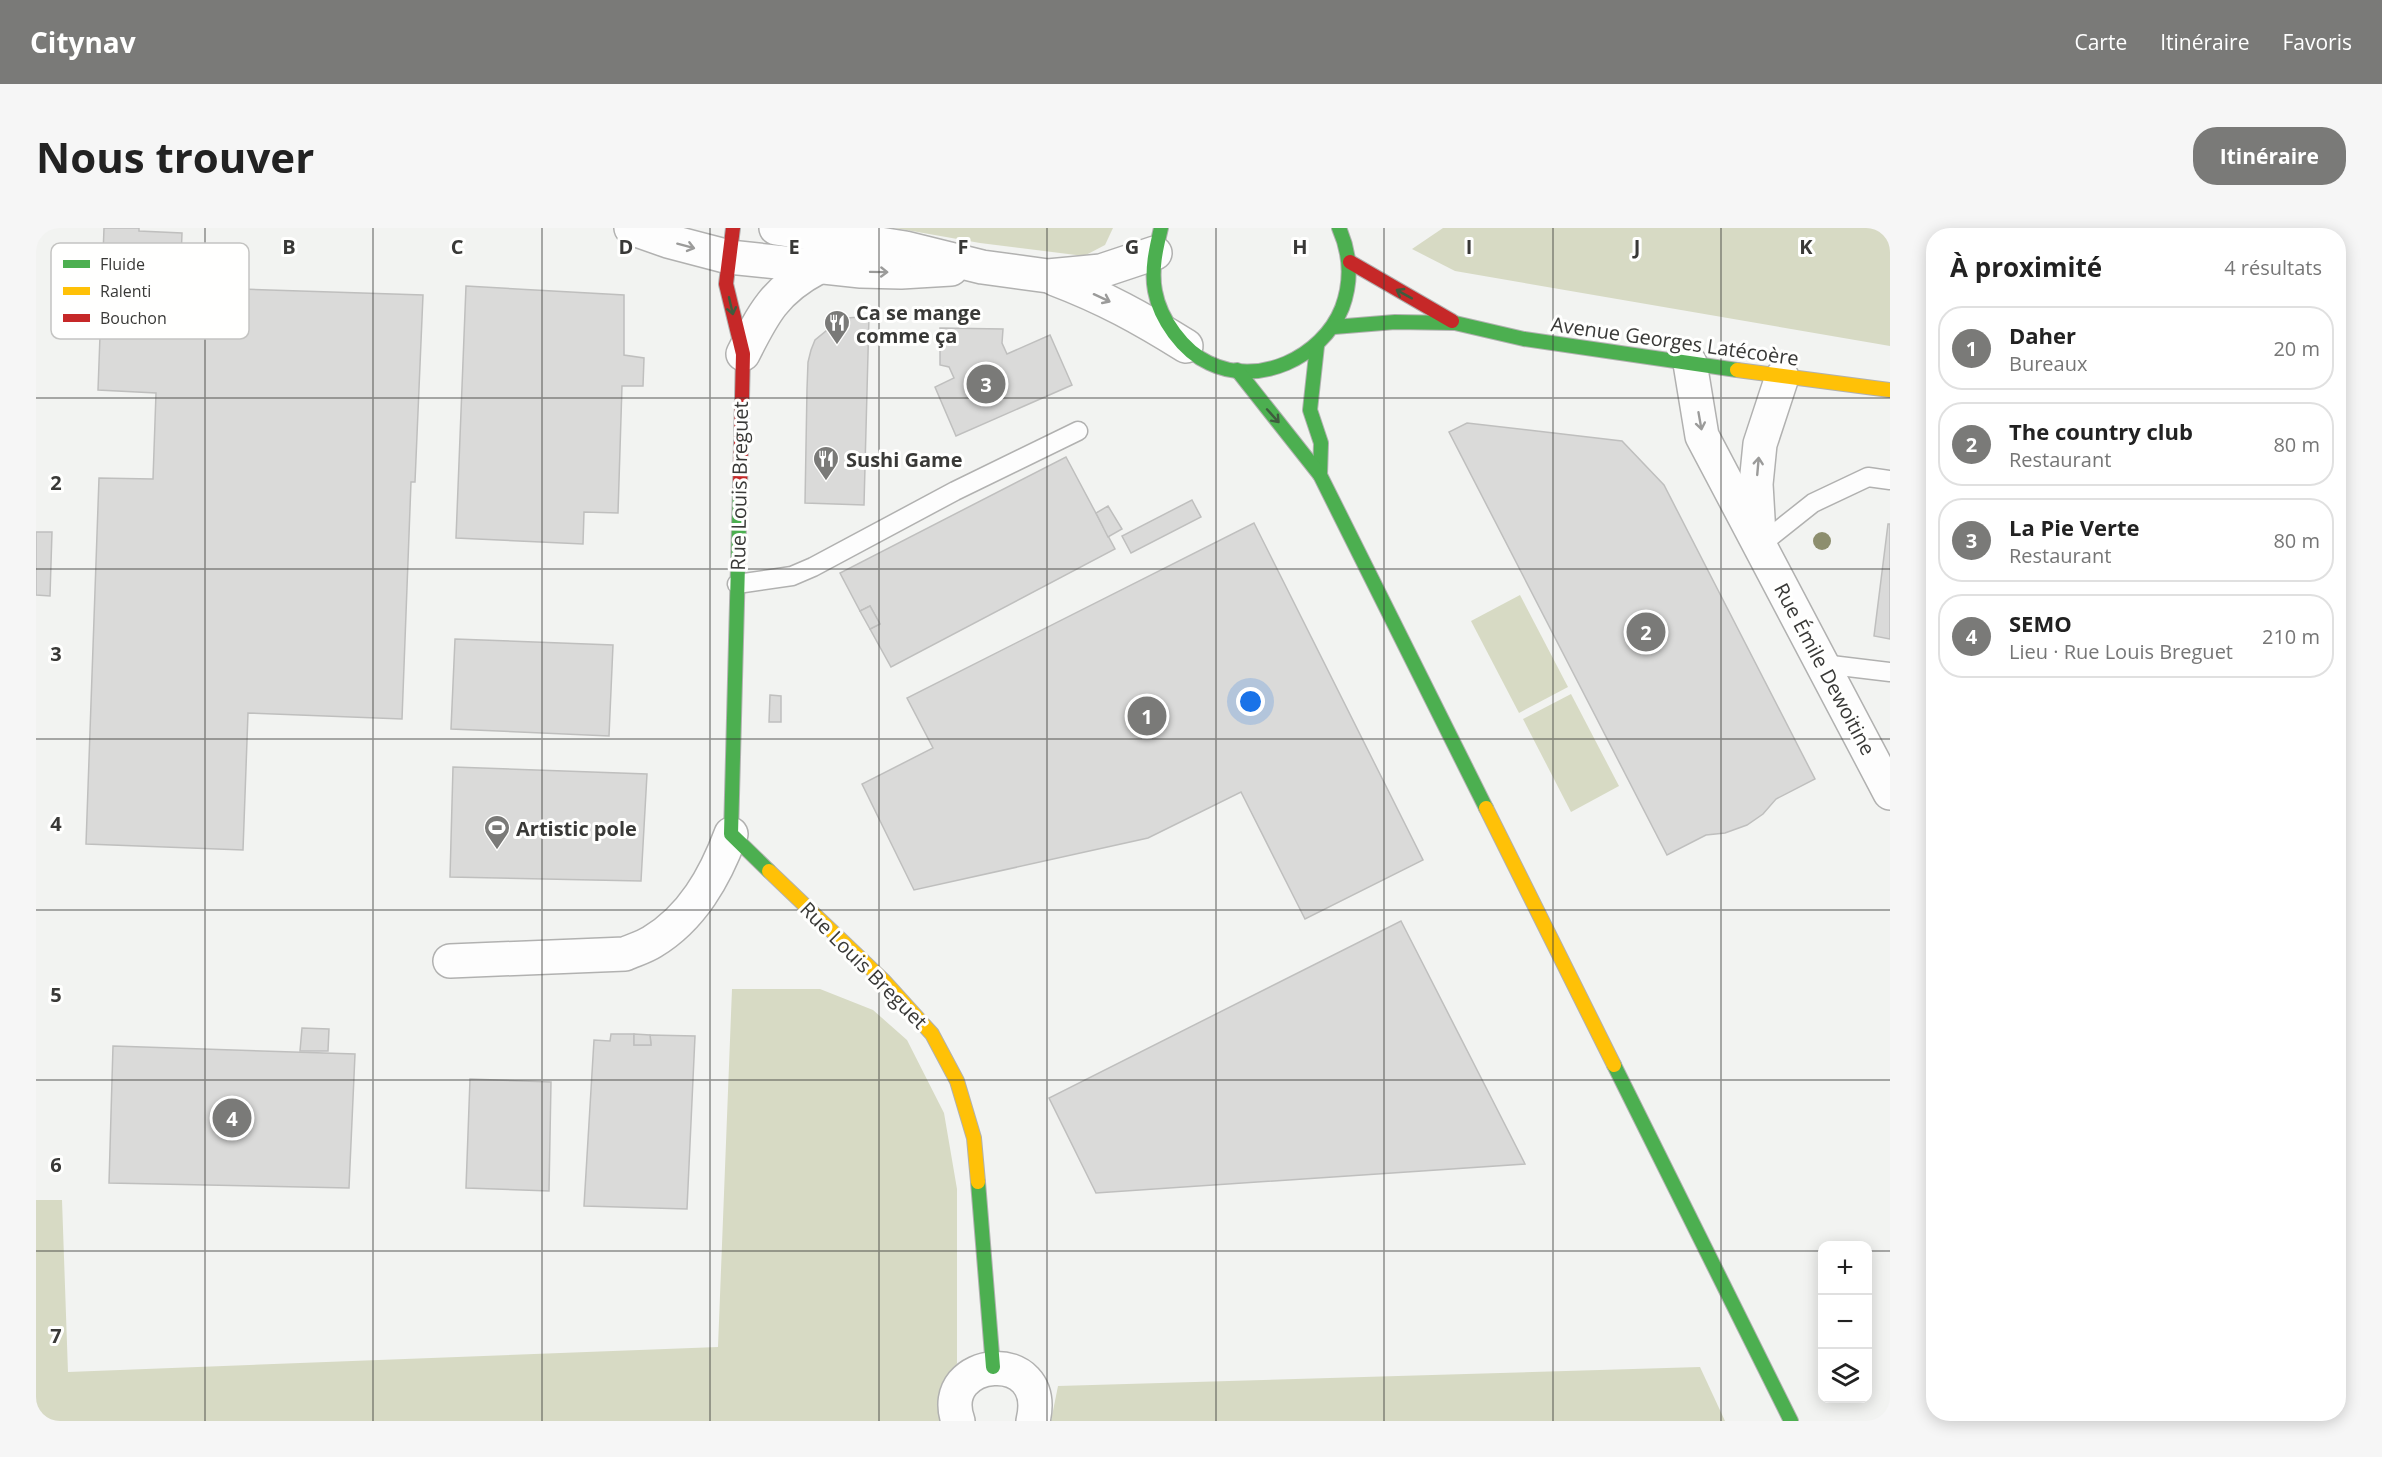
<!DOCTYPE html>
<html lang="fr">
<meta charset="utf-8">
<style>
:root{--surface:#fff;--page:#f6f6f6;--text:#222;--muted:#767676;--line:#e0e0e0;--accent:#7a7a78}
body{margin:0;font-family:"Open Sans",sans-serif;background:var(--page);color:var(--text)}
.controls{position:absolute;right:18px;bottom:18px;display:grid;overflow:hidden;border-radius:12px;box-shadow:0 3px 15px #0003}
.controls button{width:54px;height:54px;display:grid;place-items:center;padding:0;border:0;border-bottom:2px solid var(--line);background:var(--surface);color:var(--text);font:30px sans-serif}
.you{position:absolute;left:1215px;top:474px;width:21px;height:21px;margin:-15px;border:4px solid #fff;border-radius:50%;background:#1a73e8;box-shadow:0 0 0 9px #1a73e833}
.badge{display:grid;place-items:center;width:39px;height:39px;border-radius:50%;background:var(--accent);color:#fff;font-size:20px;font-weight:700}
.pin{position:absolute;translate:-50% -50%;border:3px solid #fff;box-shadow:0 2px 6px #0006}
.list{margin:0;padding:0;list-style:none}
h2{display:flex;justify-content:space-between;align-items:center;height:78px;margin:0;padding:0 24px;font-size:26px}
h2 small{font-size:20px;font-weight:400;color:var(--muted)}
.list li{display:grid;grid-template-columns:39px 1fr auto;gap:18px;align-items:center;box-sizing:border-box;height:84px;margin:0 12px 12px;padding:0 12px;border:2px solid var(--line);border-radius:24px}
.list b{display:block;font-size:22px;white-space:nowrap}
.list p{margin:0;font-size:20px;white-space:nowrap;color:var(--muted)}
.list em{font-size:20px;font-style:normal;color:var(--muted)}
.icon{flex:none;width:33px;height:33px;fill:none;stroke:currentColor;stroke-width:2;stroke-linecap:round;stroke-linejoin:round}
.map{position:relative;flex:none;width:1854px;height:1193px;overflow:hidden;border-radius:24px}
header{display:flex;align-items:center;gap:36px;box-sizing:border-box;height:84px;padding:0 30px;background:var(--accent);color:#fff}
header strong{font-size:28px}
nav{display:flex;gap:33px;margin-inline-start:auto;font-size:21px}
.intro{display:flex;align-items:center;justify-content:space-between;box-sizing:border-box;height:144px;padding:0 36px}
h1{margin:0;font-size:42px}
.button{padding:15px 27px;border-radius:24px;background:var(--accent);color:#fff;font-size:21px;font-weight:700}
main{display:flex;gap:36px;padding:0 36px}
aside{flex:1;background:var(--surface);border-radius:24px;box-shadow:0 3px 15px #0003}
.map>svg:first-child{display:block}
.green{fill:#d7dac4}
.building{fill:#dadad9;stroke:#bfbfbe;stroke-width:1.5}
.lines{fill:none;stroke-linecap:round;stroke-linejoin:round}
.lane-casing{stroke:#b1b1b0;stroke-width:21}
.street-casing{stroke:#b1b1b0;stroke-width:36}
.fast-casing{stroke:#b1b1b0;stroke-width:16}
.slow-casing{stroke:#b1b1b0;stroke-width:16}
.jam-casing{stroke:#b1b1b0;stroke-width:16}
.lane{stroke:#fdfdfd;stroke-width:18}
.street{stroke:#fdfdfd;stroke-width:33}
.fast{stroke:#4caf50;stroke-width:14}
.slow{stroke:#ffc107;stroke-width:14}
.jam{stroke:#c62828;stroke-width:14}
.tree{fill:#8d8e6e}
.oneway{stroke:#9b9b9a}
.oneway2{stroke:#3f5c3e}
.grid{fill:none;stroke:#393937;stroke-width:1.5;stroke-opacity:0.55}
.labels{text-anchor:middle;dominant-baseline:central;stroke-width:6;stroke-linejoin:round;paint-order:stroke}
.poi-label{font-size:20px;font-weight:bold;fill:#393937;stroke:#fffffe;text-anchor:start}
.street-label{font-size:20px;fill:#393937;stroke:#fffffe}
.key{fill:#fffffe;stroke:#c4c4c2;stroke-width:1.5}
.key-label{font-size:16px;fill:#393937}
.grid-label{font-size:20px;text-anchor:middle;font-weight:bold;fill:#393937;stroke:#fffffe;stroke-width:6;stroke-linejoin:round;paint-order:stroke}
</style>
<header>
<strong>Citynav</strong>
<nav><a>Carte</a><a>Itinéraire</a><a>Favoris</a></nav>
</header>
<div class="intro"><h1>Nous trouver</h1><a class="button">Itinéraire</a></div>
<main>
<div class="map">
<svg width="1854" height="1193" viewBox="0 0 1854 1193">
<rect width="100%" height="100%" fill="#f2f3f1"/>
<g class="green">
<polygon points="859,0 1077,0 1069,17 1048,28 944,15"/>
<polygon points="1407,0 1854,0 1854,118 1419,43 1376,21"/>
<polygon points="1484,367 1532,459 1483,485 1435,393"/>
<polygon points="1535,466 1583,558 1535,584 1487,491"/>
<polygon points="696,761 784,761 837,782 871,812 908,885 921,961 921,1135 904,1193 0,1193 0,972 26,972 32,1144 682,1119"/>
<polygon points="1664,1139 1689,1193 1015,1193 1022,1158"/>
</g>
<g class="building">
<polygon points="68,0 103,0 103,3 146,5 144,59 387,67 379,254 375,254 366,491 212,485 207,622 50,616 63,250 117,251 120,165 62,162"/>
<polygon points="430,58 588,67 588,127 608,130 607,158 586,158 582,285 548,284 547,316 420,310"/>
<polygon points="833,88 828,277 769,275 771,161 772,134 775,122 779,112 795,99 812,90"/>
<polygon points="904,100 967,101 966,115 971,126 1014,107 1036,157 920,208 899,159 918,150 913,139 904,137"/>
<polygon points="1431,195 1586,213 1628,257 1779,551 1740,571 1727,586 1711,597 1689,605 1670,607 1631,627 1413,204"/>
<polygon points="1030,229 1079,321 855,439 834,401 844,396 834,378 824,383 804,345"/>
<polygon points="1156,272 1165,289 1095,325 1086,308"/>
<polygon points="1072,278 1086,301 1072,309 1060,285"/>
<polygon points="1218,295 1387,632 1269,691 1205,564 1112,610 878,662 826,556 897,520 871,470"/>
<polygon points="1852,296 1854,296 1854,411 1838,408"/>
<polygon points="0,304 16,304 14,368 0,367"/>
<polygon points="834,378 844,396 834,401 824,383"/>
<polygon points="419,411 577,417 573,508 415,501"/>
<polygon points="734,467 745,468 745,494 733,494"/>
<polygon points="417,539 611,546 605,653 414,649"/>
<polygon points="1365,693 1489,936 1060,965 1013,870"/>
<polygon points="266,800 293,801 292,823 264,823"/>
<polygon points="575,806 598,806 598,817 615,817 614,807 659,808 651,981 548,978 558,812 574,813"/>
<polygon points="598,806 614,807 615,817 598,817"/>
<polygon points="77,818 319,826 313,960 73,955"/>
<polygon points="434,851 515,854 513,963 430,960"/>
</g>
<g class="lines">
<defs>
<g id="lane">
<polyline points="1724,317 1777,275 1832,249 1854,252"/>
<polyline points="701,356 756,348 777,339 919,263 1042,203"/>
<polyline points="1787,436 1854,444"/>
</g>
<g id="street">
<polyline points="595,0 632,13 693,29 825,43 865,44 915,41"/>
<polyline points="740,0 869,20 946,39 1012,48 1065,43 1119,25"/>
<path d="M1019,51C1069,70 1105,90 1150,118"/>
<path d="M707,126C727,86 739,62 781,40"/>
<polyline points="1654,135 1666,208 1854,565"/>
<polyline points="1723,307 1720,256 1724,216 1746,149"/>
<path d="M414,733L589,726C598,722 608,719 616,714C656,690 679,649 695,606"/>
<path d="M922,1193C899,1129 1015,1117 997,1193"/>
</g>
<g id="fast">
<path d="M1125,0C1120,21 1115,42 1119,63C1124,91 1147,123 1173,135C1222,159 1286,130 1306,80C1316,53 1315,27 1303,0"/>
<polyline points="1298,99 1359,94 1419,95 1488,111 1701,142"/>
<polyline points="1281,118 1274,182 1285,215 1284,247"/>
<polyline points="1201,142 1284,247 1450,580"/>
<polyline points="704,259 695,606 733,643"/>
<polyline points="1578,837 1755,1193"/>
<polyline points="942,954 957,1139"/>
</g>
<g id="slow">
<polyline points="1701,142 1854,162"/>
<polyline points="1450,580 1578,837"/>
<polyline points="733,643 847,752 896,806 921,853 938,910 942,954"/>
</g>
<g id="jam">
<polyline points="697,0 690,56 707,126 704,259"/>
<polyline points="1314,34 1416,93"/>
</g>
</defs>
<use href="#lane" class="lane-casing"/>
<use href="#street" class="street-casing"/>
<use href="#fast" class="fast-casing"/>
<use href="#slow" class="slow-casing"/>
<use href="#jam" class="jam-casing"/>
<use href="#lane" class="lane"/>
<use href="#street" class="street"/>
<use href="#fast" class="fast"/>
<use href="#slow" class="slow"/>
<use href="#jam" class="jam"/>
</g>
<circle class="tree" cx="1786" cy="313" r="9"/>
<defs><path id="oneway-shaft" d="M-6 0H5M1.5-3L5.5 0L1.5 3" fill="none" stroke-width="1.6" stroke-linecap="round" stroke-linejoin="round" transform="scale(1.5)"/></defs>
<g class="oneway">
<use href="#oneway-shaft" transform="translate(650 18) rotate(15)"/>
<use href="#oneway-shaft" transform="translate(843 44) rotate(1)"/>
<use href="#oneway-shaft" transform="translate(1066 70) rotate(25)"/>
<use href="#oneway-shaft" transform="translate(1664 193) rotate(80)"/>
<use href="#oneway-shaft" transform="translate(1722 238) rotate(-85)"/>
</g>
<g class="oneway2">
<use href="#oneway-shaft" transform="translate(1368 66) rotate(-151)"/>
<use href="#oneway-shaft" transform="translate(695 78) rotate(77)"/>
<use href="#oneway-shaft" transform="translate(1237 188) rotate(48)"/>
</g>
<path class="grid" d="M169,0V1193M337,0V1193M506,0V1193M674,0V1193M843,0V1193M1011,0V1193M1180,0V1193M1348,0V1193M1517,0V1193M1685,0V1193M0,170H1854M0,341H1854M0,511H1854M0,682H1854M0,852H1854M0,1023H1786M1832,1023H1854"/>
<defs>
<symbol id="restaurant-pin" viewBox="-11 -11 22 30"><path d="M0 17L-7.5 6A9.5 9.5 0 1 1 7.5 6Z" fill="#7a7a78" stroke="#fffffe"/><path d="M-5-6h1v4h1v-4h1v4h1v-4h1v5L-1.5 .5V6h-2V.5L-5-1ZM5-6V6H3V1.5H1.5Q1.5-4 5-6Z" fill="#fff"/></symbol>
<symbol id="stadium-pin" viewBox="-11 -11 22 30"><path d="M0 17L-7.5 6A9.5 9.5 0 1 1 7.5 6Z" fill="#7a7a78" stroke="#fffffe"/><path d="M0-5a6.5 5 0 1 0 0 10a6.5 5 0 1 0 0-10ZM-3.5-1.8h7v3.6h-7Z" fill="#fff"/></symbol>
</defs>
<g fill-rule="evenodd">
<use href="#restaurant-pin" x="786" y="80" width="30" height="40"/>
<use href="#restaurant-pin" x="775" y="216" width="30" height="40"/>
<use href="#stadium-pin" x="446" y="585" width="30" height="40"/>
</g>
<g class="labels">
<g class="poi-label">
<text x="820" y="84">Ca se mange<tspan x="820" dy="23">comme ça</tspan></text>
<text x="810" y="231">Sushi Game</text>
<text x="480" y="600">Artistic pole</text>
</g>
<g class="street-label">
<text transform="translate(1639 113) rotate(8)">Avenue Georges Latécoère</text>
<text transform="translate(703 258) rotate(-89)">Rue Louis Breguet</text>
<text transform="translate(1789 441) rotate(62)">Rue Émile Dewoitine</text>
<text transform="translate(828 737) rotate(45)">Rue Louis Breguet</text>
</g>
</g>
<rect x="15" y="15" width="198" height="96" rx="9" class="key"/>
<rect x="27" y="32" width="27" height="8" fill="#4caf50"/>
<rect x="27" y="59" width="27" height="8" fill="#ffc107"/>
<rect x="27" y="86" width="27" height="8" fill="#c62828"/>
<g class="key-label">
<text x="64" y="42">Fluide</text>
<text x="64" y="69">Ralenti</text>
<text x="64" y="96">Bouchon</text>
</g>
<g class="grid-label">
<text x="253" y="26">B</text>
<text x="421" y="26">C</text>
<text x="590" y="26">D</text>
<text x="758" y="26">E</text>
<text x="927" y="26">F</text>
<text x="1096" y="26">G</text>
<text x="1264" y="26">H</text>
<text x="1433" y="26">I</text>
<text x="1601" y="26">J</text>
<text x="1770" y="26">K</text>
<text x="20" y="262">2</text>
<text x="20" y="433">3</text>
<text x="20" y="603">4</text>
<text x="20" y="774">5</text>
<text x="20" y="944">6</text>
<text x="20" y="1115">7</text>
</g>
</svg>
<div class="controls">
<button>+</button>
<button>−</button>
<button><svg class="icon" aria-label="layers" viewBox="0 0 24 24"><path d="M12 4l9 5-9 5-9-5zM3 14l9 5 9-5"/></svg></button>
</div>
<div class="you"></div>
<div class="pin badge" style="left:1111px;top:488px">1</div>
<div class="pin badge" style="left:1610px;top:404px">2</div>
<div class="pin badge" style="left:950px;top:156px">3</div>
<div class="pin badge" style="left:196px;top:890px">4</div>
</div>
<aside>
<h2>À proximité<small>4 résultats</small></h2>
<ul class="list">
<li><span class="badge">1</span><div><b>Daher</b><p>Bureaux</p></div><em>20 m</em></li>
<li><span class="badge">2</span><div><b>The country club</b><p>Restaurant</p></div><em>80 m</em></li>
<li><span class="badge">3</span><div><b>La Pie Verte</b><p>Restaurant</p></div><em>80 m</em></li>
<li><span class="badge">4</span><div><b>SEMO</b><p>Lieu · Rue Louis Breguet</p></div><em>210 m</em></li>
</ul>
</aside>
</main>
